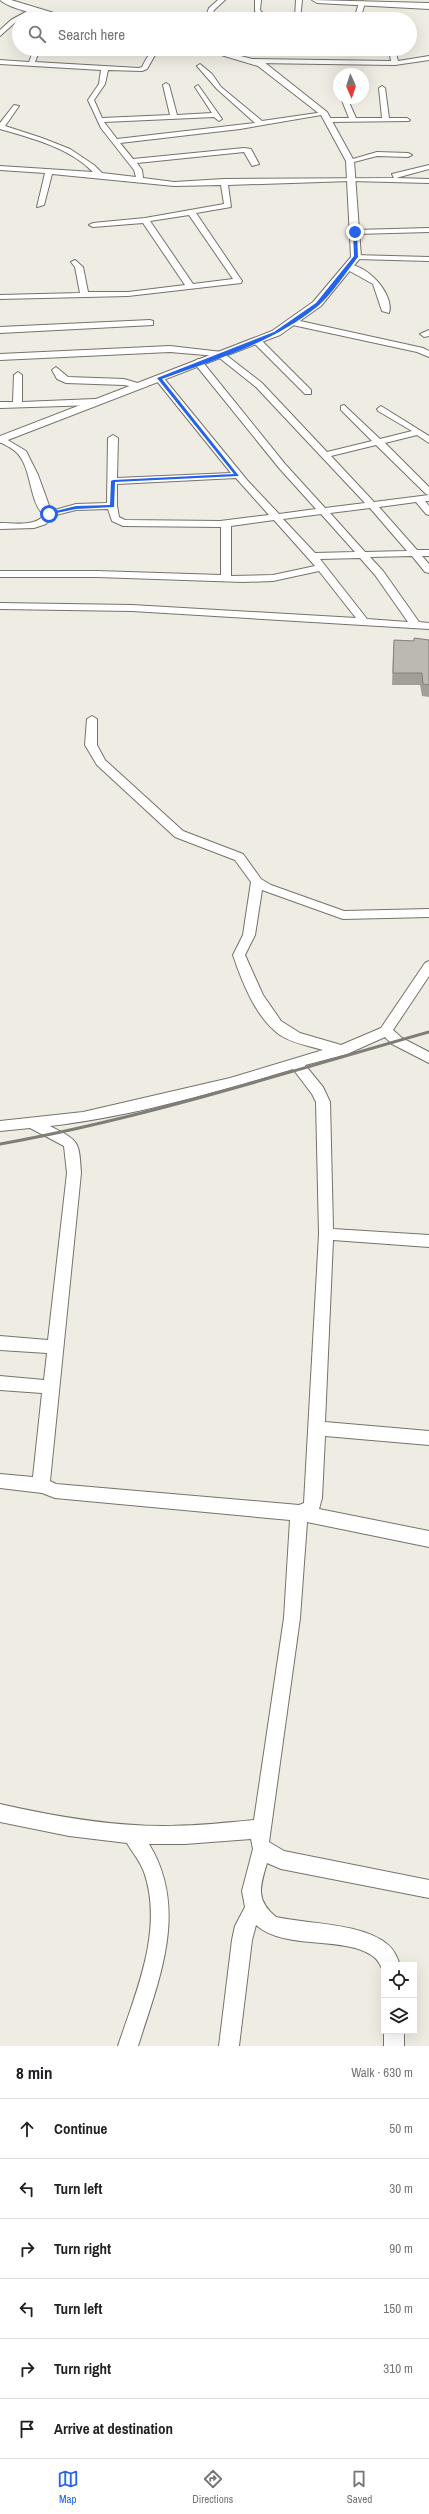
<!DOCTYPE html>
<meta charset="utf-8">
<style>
:root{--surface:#fff;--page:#f2f2f2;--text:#202124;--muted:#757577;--line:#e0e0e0;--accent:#2563eb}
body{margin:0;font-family:"Archivo Narrow",sans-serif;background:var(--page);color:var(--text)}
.controls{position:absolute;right:12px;bottom:12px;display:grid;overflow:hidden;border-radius:0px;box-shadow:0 4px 16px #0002}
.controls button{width:36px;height:36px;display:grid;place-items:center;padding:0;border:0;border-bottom:1px solid var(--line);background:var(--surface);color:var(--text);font:20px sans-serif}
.compass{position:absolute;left:333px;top:68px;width:36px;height:36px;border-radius:50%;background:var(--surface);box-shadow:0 4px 16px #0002;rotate:177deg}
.stop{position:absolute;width:12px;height:12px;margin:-9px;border:3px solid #2563eb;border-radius:50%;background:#fff}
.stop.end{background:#2563eb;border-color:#fff;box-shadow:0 1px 4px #0008}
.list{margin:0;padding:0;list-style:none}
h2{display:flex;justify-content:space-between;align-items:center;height:52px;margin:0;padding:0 16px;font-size:17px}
h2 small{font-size:13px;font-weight:400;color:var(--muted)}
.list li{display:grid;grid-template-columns:26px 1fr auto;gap:12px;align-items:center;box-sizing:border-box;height:60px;padding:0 16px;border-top:1px solid var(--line)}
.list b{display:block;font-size:15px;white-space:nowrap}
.list em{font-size:13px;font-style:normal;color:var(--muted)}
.icon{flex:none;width:22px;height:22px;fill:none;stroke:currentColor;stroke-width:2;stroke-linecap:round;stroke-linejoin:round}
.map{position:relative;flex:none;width:429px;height:2046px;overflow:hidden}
.search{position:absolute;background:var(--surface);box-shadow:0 4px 16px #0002;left:12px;right:12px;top:12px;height:44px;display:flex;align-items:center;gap:10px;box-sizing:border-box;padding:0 14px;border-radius:22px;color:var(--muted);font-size:15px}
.sheet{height:412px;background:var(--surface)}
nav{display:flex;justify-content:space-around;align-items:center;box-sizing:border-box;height:56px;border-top:1px solid var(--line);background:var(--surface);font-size:11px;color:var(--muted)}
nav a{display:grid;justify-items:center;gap:2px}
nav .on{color:var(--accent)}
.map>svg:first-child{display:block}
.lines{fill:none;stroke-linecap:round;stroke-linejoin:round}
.minor-casing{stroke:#76736b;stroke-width:2}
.tertiary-casing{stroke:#76736b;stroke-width:2}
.trunk-casing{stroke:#76736b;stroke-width:2}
.minor{fill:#fff;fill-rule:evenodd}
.tertiary{fill:#fff;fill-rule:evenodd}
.trunk{fill:#fff;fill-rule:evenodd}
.rail{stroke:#7f7d77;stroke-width:3}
.wall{fill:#a29f97}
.building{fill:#bcb9b0;stroke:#84827b}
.route{fill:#2563eb}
</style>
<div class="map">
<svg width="429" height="2046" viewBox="0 0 429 2046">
<rect width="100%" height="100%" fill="#efece3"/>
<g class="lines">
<defs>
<g id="minor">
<polygon points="218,0 225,0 214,10 211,19 205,19 209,8"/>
<polygon points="255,0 261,0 260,10 268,19 262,19 255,11"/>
<polygon points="296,0 302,0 300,19 295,18"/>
<polygon points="362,1 365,3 360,19 354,19 359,3"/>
<polygon points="31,9 36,10 19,19 0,36 0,30 11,20"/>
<path d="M34,49H40L35,62L139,68L142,67C148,55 151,49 164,49L155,55L147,69L142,71L108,70L105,84L94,100L102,118L170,115L163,85L166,83L169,85L177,115L212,113L195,87L198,85L222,119L219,121L214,117L104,122L117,139L255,123L217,89L197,66L200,64L212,74L221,87L262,121L324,112L327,114L240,129L120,143L133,159L244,148L251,149L259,164L252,166L244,152L137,163L142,170L143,178L174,182L224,179L394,178L392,174L429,165V169L396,178L429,179V183L351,181L228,185L231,207L196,213L242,281L241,283L128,296L0,299V295L80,293L75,267L71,262L75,260L83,267L88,292H128L185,285L143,223L93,227L89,225L93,223L145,218L224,204L221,185L174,186L52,174L44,205L37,207L45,173L0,170V166L93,172C70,148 32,138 0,129V123L14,105L19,106L5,126L42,138L70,149L94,165L102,173L136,177L134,170L101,128L88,100L99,84L101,70L0,64V60L29,62ZM189,215L233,279L193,284L150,221Z"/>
<polygon points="389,49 395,49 398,61 429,56 429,60 395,65 250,63 247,61 250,59 391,61"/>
<polygon points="382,86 385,88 389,118 407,118 410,120 409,121 328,122 325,120 328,118 349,118 341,98 347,98 356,118 382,118 379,88"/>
<polygon points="377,152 408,153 412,155 408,157 377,156 350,163 346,161"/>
<polygon points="429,228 429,232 355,234 351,232 355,230"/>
<polygon points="353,255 429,257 429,261 356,259 352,257"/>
<path d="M346,265C365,262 395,294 389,313L382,311L373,284L346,269Z"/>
<polygon points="291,319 423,348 429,351 429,357 417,352 288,324 287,322"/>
<polygon points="150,320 153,321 153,325 0,333 0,327"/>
<polygon points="429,330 429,336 424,337 420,334"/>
<polygon points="255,340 261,340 311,390 311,394 305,394 255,344"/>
<path d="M170,346L222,352L262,383L327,452L372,441L341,410V406L344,405L380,439L412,431L378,411L377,409L381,406L429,436V443L417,435L385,443L429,487V495L426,494L376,445L331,456L374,502L429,495V501H425L429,506V515L426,514L416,502L379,507L417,550H429V556H422L429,564V573L425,572L412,556L370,557L383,571L419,622L429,623V629L132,611L0,609V603L132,605L356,618L319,571L273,581L243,582L97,577H0V571H97L221,575V527L123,526L112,521L108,509L76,510L52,516L46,524L34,528L0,529V523C14,523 35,527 44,515C29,503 32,466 16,452C12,448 5,445 0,442L1,436L26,451L38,475L51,511L76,504L107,503L108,438L113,435L118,438L117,478L231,473L156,380V376H162L247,480L279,514L316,509L279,468L195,364L194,362L198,359L201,360L285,464L325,508L365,503L256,387L217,356L170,352L0,360V354ZM236,478L269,515L220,521L125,520L119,517L117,506V484ZM370,508L407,551L365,552L330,513ZM321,514L355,552L315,553L283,519ZM274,520L315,566L273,575L231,576V526ZM360,558L375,575L408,622L367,619L320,559Z"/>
<polygon points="56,367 68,377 124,379 144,385 140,388 124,385 66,383 57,379 52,370"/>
<polygon points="18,372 22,375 22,402 95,399 99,402 95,405 0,408 0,402 13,402 14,375"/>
<path d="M92,716L97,719V745L105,760L183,831L243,854L261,879L271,885L344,911L429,909V917L343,919L262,890L255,935L245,955L263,995L281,1021L300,1033L341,1045L381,1028L425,963L429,961V976L393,1030L402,1038L429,1052V1063L392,1044L385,1037L347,1054L305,1065L323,1087L330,1102L333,1229L429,1235V1247L333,1240L325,1422L429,1431V1445L325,1436L322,1498L319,1509L429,1531V1547L307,1522L300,1618L269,1842L284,1851L429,1880V1898L281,1869L267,1863C260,1886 255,1900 276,1917C307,1924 362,1923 387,1944C394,1949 397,1957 400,1965H384V1972C381,1967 379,1961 374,1957C347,1935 285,1951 256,1925L252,1940L239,2046H219L232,1940L235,1926L245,1907L242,1891L253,1849L251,1839L185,1844H149C189,1909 159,1980 138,2046H118C136,1992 164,1929 144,1872C140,1861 132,1852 127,1843L69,1836L0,1822V1804C53,1816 108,1826 163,1826C193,1826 224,1823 254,1820L284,1618L290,1520L55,1498L42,1493L0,1488V1474L33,1477L42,1393L0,1390V1376L44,1380L47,1353L0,1350V1336L48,1340L67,1173L64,1146L30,1128L0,1131V1121L83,1112L230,1078L323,1050C309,1046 292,1043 280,1035C256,1018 242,982 233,955L243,935L251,882L235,860L175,837L97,765L85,745L87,719ZM293,1069L312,1094L316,1102L319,1234L304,1503L299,1505L56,1484L50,1481L81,1173C79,1140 79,1141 50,1126C130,1117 217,1092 293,1069Z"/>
<rect x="384" y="2031" width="20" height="15"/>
</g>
<g id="tertiary">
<path d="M0,0H11L74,19C57,19 12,11 0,0Z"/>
<polygon points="201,49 214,49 264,62 327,112 354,161 361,257 321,306 280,335 0,443 0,436 272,331 313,302 351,257 346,161 321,115 258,66"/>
</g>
<polygon id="trunk" points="312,0 429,3 429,9 317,3"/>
</defs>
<use href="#minor" class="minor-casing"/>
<use href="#tertiary" class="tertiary-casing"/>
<use href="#trunk" class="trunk-casing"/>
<use href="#minor" class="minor"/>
<use href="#tertiary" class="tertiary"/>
<use href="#trunk" class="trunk"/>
<path class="rail" d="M0,1144C145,1118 287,1072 429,1032"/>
</g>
<polygon class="wall" points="414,638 429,640 429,697 422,696 420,685 392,685 393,652 394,640 414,641"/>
<polygon class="building" points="414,638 429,640 429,685 423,684 422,673 393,673 394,640 414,641"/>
<path class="route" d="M355,231L357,232L358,257C346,272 333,293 318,306C273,343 216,359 162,379L239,476L115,482L114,507L76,509L47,515V513L76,506L110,505L111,481L113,480L234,474L157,378L274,332L316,303L354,256L353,232Z"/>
</svg>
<div class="controls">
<button><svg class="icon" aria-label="locate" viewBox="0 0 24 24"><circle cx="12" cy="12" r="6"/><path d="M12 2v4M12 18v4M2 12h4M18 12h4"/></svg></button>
<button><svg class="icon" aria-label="layers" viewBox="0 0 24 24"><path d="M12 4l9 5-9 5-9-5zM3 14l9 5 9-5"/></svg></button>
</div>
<svg class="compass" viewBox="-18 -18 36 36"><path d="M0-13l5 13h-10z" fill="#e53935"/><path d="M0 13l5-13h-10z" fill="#757577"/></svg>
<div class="stop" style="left:49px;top:514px"></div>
<div class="stop end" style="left:355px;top:232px"></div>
<div class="search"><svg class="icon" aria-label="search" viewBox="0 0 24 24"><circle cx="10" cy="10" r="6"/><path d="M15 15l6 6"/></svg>Search here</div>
</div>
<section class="sheet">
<h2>8 min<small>Walk · 630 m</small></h2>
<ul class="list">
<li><svg class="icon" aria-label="ahead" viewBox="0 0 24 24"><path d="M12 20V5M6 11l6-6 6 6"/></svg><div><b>Continue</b></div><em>50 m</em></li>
<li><svg class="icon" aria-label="left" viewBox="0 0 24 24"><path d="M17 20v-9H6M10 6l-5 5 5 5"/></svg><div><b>Turn left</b></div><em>30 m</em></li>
<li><svg class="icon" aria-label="right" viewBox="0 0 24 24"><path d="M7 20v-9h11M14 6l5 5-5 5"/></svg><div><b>Turn right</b></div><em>90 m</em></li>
<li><svg class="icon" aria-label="left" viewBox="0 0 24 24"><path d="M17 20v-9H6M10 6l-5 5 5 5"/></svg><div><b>Turn left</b></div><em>150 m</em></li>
<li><svg class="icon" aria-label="right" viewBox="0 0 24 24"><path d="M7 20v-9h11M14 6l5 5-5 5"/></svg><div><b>Turn right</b></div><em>310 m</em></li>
<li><svg class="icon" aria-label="arrive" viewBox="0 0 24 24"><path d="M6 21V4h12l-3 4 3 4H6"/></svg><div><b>Arrive at destination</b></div></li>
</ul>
</section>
<nav>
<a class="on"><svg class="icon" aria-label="map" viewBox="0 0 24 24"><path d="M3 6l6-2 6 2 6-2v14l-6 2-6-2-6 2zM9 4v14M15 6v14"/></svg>Map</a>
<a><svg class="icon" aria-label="directions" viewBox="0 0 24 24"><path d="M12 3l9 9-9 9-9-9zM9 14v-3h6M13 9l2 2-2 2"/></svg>Directions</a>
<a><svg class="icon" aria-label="saved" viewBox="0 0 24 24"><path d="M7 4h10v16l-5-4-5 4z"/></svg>Saved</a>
</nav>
